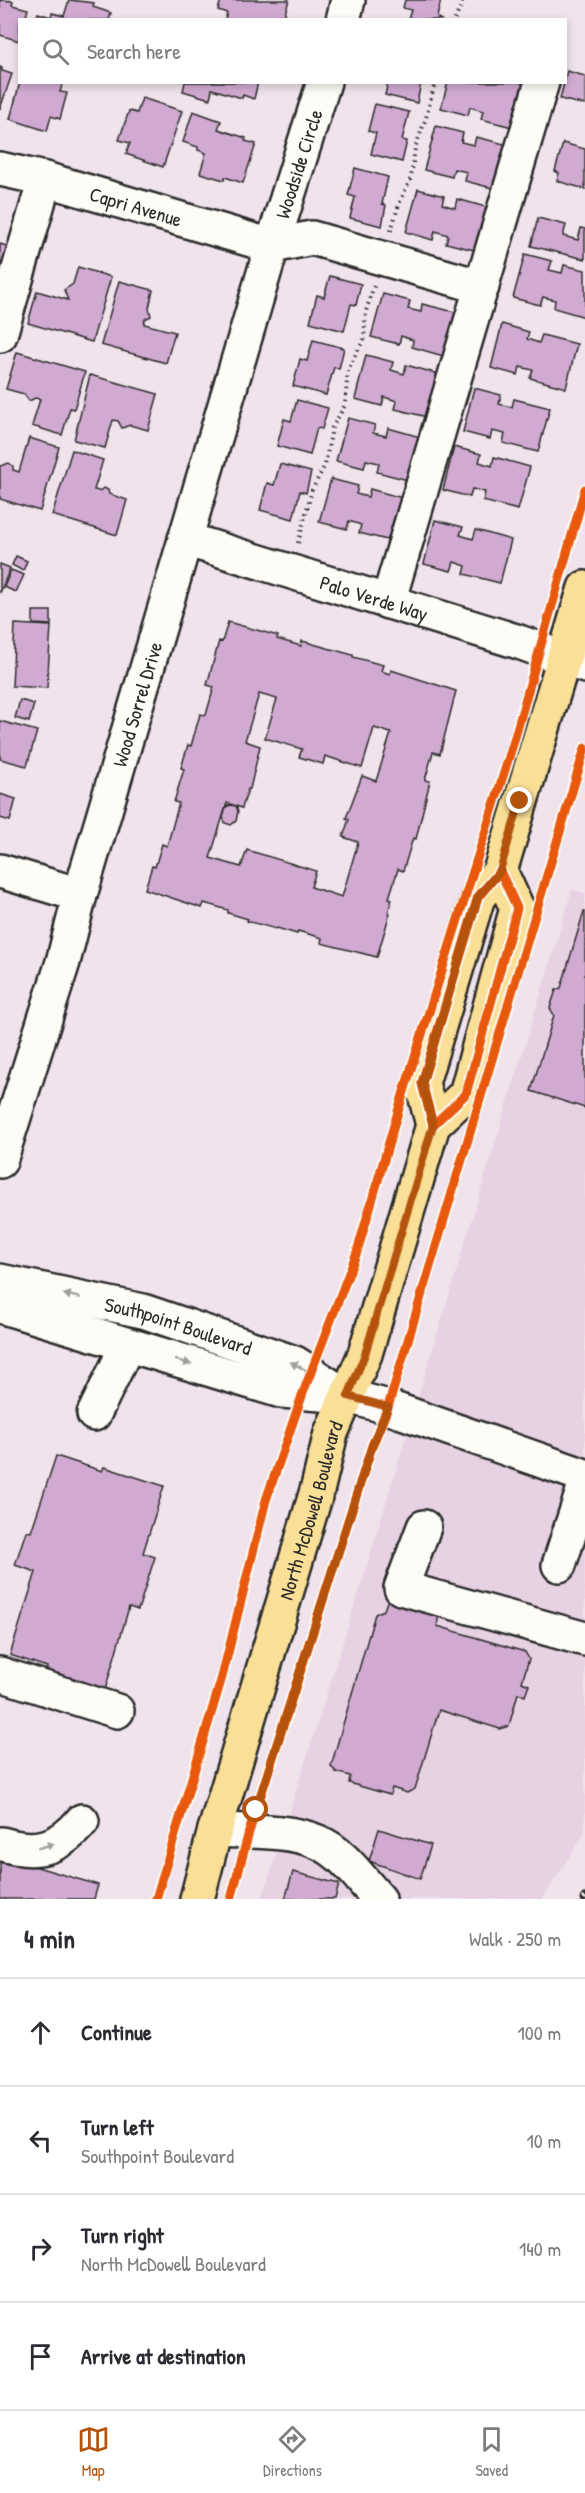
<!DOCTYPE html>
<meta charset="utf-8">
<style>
:root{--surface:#fff;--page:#f7f7f7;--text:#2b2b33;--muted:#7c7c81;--line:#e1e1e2;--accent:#b45309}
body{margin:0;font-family:"Patrick Hand",sans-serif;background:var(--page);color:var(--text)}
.stop{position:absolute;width:18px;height:18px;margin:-14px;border:4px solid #b45309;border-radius:50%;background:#fff}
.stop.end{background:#b45309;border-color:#fff;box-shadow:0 2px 6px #0008}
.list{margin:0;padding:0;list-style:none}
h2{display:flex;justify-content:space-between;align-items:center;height:78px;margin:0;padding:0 24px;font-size:26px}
h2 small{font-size:20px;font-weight:400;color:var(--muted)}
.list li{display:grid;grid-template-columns:39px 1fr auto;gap:18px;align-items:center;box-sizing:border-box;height:108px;padding:0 24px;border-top:2px solid var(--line)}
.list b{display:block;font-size:22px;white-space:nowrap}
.list p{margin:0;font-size:20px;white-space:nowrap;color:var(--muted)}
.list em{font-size:20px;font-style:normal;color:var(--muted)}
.icon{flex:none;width:33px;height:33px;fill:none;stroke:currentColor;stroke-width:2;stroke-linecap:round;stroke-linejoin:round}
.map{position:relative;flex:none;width:585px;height:1899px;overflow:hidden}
.search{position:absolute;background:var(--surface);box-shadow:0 3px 9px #0003;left:18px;right:18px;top:18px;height:66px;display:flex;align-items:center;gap:15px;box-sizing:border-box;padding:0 21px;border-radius:0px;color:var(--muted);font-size:22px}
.sheet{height:510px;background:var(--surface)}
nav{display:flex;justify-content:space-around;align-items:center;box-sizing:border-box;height:84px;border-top:2px solid var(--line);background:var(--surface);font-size:16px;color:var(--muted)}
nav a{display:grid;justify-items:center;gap:3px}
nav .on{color:var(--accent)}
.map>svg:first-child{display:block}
.built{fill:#e7d2e4}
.building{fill:#d1aad2;stroke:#2b2b2b;stroke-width:1.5;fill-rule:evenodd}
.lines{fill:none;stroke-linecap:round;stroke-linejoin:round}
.minor-casing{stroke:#2b2b2b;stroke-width:38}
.major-casing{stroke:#2b2b2b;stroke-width:38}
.path{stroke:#2b2b2b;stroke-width:4;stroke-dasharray:1.5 4.5;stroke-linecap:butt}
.minor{stroke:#fdfcf7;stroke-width:33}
.major{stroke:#fadf96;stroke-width:33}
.rail-casing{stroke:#2b2b2b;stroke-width:7}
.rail{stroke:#fdfcf7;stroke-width:4.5;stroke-dasharray:14;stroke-linecap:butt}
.cycleway-casing{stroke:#fdfcf7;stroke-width:13}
.cycleway{stroke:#e8590c;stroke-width:9}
.oneway{fill:#9e9e9b}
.route{stroke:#b45309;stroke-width:8}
.labels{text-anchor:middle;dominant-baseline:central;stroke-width:6;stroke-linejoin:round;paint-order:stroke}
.street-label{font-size:20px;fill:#2b2b2b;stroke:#fdfcf7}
</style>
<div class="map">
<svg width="585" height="1899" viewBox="0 0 585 1899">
<rect width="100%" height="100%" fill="#f0e3ec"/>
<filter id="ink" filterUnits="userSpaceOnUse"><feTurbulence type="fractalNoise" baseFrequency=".0167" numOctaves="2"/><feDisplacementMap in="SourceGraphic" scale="12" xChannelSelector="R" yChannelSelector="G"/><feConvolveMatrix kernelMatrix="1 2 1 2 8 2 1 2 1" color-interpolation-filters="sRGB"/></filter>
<g filter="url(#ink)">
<polygon class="built" points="572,890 585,893 585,1833 542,1899 262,1899 364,1575"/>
<g class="building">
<polygon points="0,0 13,1 12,5 28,9 25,20 20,20 19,41 0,35"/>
<polygon points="69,0 94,3 93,7 111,13 109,20 36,20 38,13 51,17 52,13 64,16"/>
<polygon points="221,0 289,0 284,17 288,19 225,20 227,13 218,10"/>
<polygon points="405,0 441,0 437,17 441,20 408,20 411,10 403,8"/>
<polygon points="0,67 2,68 2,71 12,74 0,109"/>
<polygon points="567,71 585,76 585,105 560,99"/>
<polygon points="20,82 63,82 60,92 67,93 60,119 51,116 47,131 10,119"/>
<polygon points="185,82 258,82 254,99 243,95 242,98 212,89 210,99 183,91"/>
<polygon points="388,82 421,82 417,103 385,95"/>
<polygon points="448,82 519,82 528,85 516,128 481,119 483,111 470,107 468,115 441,108"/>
<polygon points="142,98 182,111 163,167 126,154 130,143 119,140 129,111 137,113"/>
<polygon points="375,104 409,112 402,140 407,141 402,162 371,154 376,133 368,131"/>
<polygon points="193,111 221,121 218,129 246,138 245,141 256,144 243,183 225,177 224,180 200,173 206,153 198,150 198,147 183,142"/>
<polygon points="436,126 463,133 461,142 474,145 476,137 512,146 500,190 465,181 467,172 454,169 452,177 424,170"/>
<polygon points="563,143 585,149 585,189 557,181 559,173 555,171"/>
<polygon points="355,168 388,177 382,204 386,205 382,226 350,218 355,197 348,195"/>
<polygon points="418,189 444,196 442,204 455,208 457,199 493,209 482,252 446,243 448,235 435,231 433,240 406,232"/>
<polygon points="538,218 566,225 563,236 578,240 581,228 585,229 585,259 531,246"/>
<polygon points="0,244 7,246 0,272"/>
<polygon points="525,254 552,261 549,270 562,273 564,265 585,270 585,317 554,308 555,300 543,297 540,305 513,298"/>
<polygon points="78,267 111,277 92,342 28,323 37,291 68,300 64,290 73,284"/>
<polygon points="330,276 361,284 356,305 351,304 344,331 310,322 317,295 324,297"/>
<polygon points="119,281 153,290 149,308 151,316 145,319 144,324 175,332 166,363 101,345"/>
<polygon points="383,294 410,301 408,309 421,312 422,304 459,313 447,357 412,347 413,340 401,336 399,344 371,337"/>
<polygon points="502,324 529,332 527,339 539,343 542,335 577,344 566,388 530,378 533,370 520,367 518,375 491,368"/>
<polygon points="313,340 344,348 339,369 334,367 326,395 293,386 300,359 307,361"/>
<polygon points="17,352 85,372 74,409 70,408 62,435 32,426 40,399 35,398 29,401 24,394 6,389"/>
<polygon points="366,355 393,362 391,370 404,374 406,365 442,375 431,418 395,409 397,401 384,397 382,406 355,399"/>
<polygon points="90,375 158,394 148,430 130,425 122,428 118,421 113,420 105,448 74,440"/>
<polygon points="474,388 501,395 499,404 512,407 514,399 550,408 538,452 503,443 505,434 492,431 490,439 463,432"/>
<polygon points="297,400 328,408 322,429 317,428 310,455 277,446 284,419 291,421"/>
<polygon points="348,418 375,425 373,433 386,436 388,428 424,438 412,481 377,472 379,463 366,460 364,468 336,461"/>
<polygon points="29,438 59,447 40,511 0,499 0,466 9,463 13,466 13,470 19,472"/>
<polygon points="454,447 481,454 479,462 492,466 494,457 530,467 518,510 483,501 485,492 472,489 470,497 443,490"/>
<polygon points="72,450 103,460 94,490 99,491 104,488 108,490 109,494 127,500 117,535 52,515"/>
<polygon points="280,464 311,472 306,493 300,491 293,519 260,510 267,483 274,485"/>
<polygon points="331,479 358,486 356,494 368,497 370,489 406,499 395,542 359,533 361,525 349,521 347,529 319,522"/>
<polygon points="435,520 463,527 460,535 473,539 476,530 511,540 500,583 464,574 466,566 454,562 451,571 424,564"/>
<polygon points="16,556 27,561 23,571 12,565"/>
<polygon points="0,564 10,568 0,593"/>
<polygon points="11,570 24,575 16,592 4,587"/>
<polygon points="33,611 51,611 51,625 33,624"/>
<path d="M228,622L278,636L277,639L301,646L302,641L353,655V657L383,665L381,671L390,674L391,670L456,691L440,754L433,752L425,780L430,781L416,839L413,838L403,871L398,869L389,898L392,899L388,913H390L377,957L321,943L322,938L298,931L297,934L277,928L276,929L247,921L248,919L228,913V910L204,903L202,908L145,889L152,866L155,867L162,844L167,846L179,803L174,802L184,769L181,768L188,745L191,746L200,714L206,715L214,687L207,685L219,641L222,642ZM259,694L277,699L265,738L302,749L299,757L323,764L325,756L362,768L374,728L391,733L376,781L362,776L346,818L349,819L343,837L358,842L342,897L311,887L316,871L247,850L241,867L210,858L227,803L242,808L248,789H250L260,746L245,741Z"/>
<polygon points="15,624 51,626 47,688 12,686"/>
<polygon points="20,700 34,704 29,722 15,718"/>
<polygon points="0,721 37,731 27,766 0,759"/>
<polygon points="0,794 16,799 10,821 0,818"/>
<polygon points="230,805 236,806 238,811 236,821 231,825 225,823 223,817 226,807"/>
<polygon points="584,911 585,911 585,1108 531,1091 554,1015 550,1008 556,990 561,988"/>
<polygon points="56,1456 102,1471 104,1467 164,1486 143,1553 155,1557 138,1610 129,1607 105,1690 46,1671 47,1667 10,1655 36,1572 15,1565 26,1531 31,1532"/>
<polygon points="388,1599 439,1614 437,1626 525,1652 529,1659 522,1682 529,1685 525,1696 518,1693 509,1726 500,1729 439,1710 415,1789 407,1793 392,1788 390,1795 349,1783 350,1776 336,1772 331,1766 375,1614 384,1610"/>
<polygon points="379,1829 431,1845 420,1879 369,1861"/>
<polygon points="0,1856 98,1885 94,1899 0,1899"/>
<polygon points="293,1872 339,1884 335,1899 285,1899"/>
</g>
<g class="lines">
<defs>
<g id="minor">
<polyline points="343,20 348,0"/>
<path id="s1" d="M0,169L45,179L272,246L312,238L482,287"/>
<polyline points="0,335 45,179"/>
<path id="s2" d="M185,539L519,642L585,666"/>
<polyline points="388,602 542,82"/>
<polyline points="0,871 80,895"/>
<path id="s3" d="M0,1161L63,962L80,895L272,246L324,82"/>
<path id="s4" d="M0,1281L143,1311L295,1363L343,1394"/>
<polyline points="0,1306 281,1391 348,1396 388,1407 585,1476"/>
<polyline points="94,1414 127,1346"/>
<polyline points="424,1527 401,1588 585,1639"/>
<polyline points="559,1565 585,1485"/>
<polyline points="0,1674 117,1711"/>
<path d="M215,1830C248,1832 287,1829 318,1842C343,1852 361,1880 379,1899"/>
<path d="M2,1844C36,1854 59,1849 82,1821"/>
</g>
<g id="major">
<polyline points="433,1125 422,1083 478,897 500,871 585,588"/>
<path id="s5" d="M197,1899L215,1830L318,1487L331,1433L365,1354L433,1125L466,1094L517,908L500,871"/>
</g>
</defs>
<use href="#minor" class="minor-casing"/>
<use href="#major" class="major-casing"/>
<g class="path">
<polyline points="455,20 463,0"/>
<polyline points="391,231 399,204 411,178 415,148 426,118 435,82"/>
<polyline points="298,543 312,490 325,465 332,428 345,405 348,369 364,339 366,311 374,286"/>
</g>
<use href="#minor" class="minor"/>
<use href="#major" class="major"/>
<defs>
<polyline id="rail" points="584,1899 585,1897"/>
</defs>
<use href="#rail" class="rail-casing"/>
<use href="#rail" class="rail"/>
<defs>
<g id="cycleway">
<polygon points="500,871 517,908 466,1094 433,1125 422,1083 478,897"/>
<polyline points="156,1899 222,1677 266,1500 303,1393 357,1252 402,1098 513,744 585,489"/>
<polyline points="231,1899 249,1832 372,1446 388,1407 585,748"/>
</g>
</defs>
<use href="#cycleway" class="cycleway-casing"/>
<use href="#cycleway" class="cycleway"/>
</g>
<defs><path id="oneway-solid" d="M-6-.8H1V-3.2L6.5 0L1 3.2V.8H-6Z" transform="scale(1.5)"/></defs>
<g class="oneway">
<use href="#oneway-solid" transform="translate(72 1296) rotate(-168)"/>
<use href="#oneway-solid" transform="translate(183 1362) rotate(16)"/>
<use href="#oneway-solid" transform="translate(298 1366) rotate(-152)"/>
<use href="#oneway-solid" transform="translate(46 1846) rotate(-15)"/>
</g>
</g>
<g class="lines" filter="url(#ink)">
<polyline class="route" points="256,1810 372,1446 388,1407 348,1396 365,1354 433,1125 422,1083 478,897 500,871 520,801"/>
</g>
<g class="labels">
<g class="street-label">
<text stroke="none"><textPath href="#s3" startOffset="1041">Woodside Circle</textPath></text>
<text stroke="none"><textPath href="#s1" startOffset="141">Capri Avenue</textPath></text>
<text stroke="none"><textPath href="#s2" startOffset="198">Palo Verde Way</textPath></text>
<text stroke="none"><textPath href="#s3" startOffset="477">Wood Sorrel Drive</textPath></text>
<text stroke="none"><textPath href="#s4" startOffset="184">Southpoint Boulevard</textPath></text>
<text stroke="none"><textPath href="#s5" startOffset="405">North McDowell Boulevard</textPath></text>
</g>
</g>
</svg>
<div class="stop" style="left:256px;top:1810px"></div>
<div class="stop end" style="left:520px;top:801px"></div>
<div class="search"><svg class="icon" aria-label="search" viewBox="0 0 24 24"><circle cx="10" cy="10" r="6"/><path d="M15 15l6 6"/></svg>Search here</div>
</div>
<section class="sheet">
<h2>4 min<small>Walk · 250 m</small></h2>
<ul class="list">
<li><svg class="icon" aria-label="ahead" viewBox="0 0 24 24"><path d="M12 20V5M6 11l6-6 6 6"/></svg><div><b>Continue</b></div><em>100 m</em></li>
<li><svg class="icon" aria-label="left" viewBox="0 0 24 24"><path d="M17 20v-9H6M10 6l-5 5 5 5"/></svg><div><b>Turn left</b><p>Southpoint Boulevard</p></div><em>10 m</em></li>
<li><svg class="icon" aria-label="right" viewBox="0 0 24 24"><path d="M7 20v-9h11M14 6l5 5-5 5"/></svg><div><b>Turn right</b><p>North McDowell Boulevard</p></div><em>140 m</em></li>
<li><svg class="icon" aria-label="arrive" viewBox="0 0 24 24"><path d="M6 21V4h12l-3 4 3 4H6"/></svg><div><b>Arrive at destination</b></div></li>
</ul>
</section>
<nav>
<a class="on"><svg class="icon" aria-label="map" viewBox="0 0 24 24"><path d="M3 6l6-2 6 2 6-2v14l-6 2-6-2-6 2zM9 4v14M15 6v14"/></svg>Map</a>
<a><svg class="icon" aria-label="directions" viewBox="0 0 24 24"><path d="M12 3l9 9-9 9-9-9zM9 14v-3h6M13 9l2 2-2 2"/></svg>Directions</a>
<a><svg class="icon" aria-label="saved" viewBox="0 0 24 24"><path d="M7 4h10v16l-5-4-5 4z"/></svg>Saved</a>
</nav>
